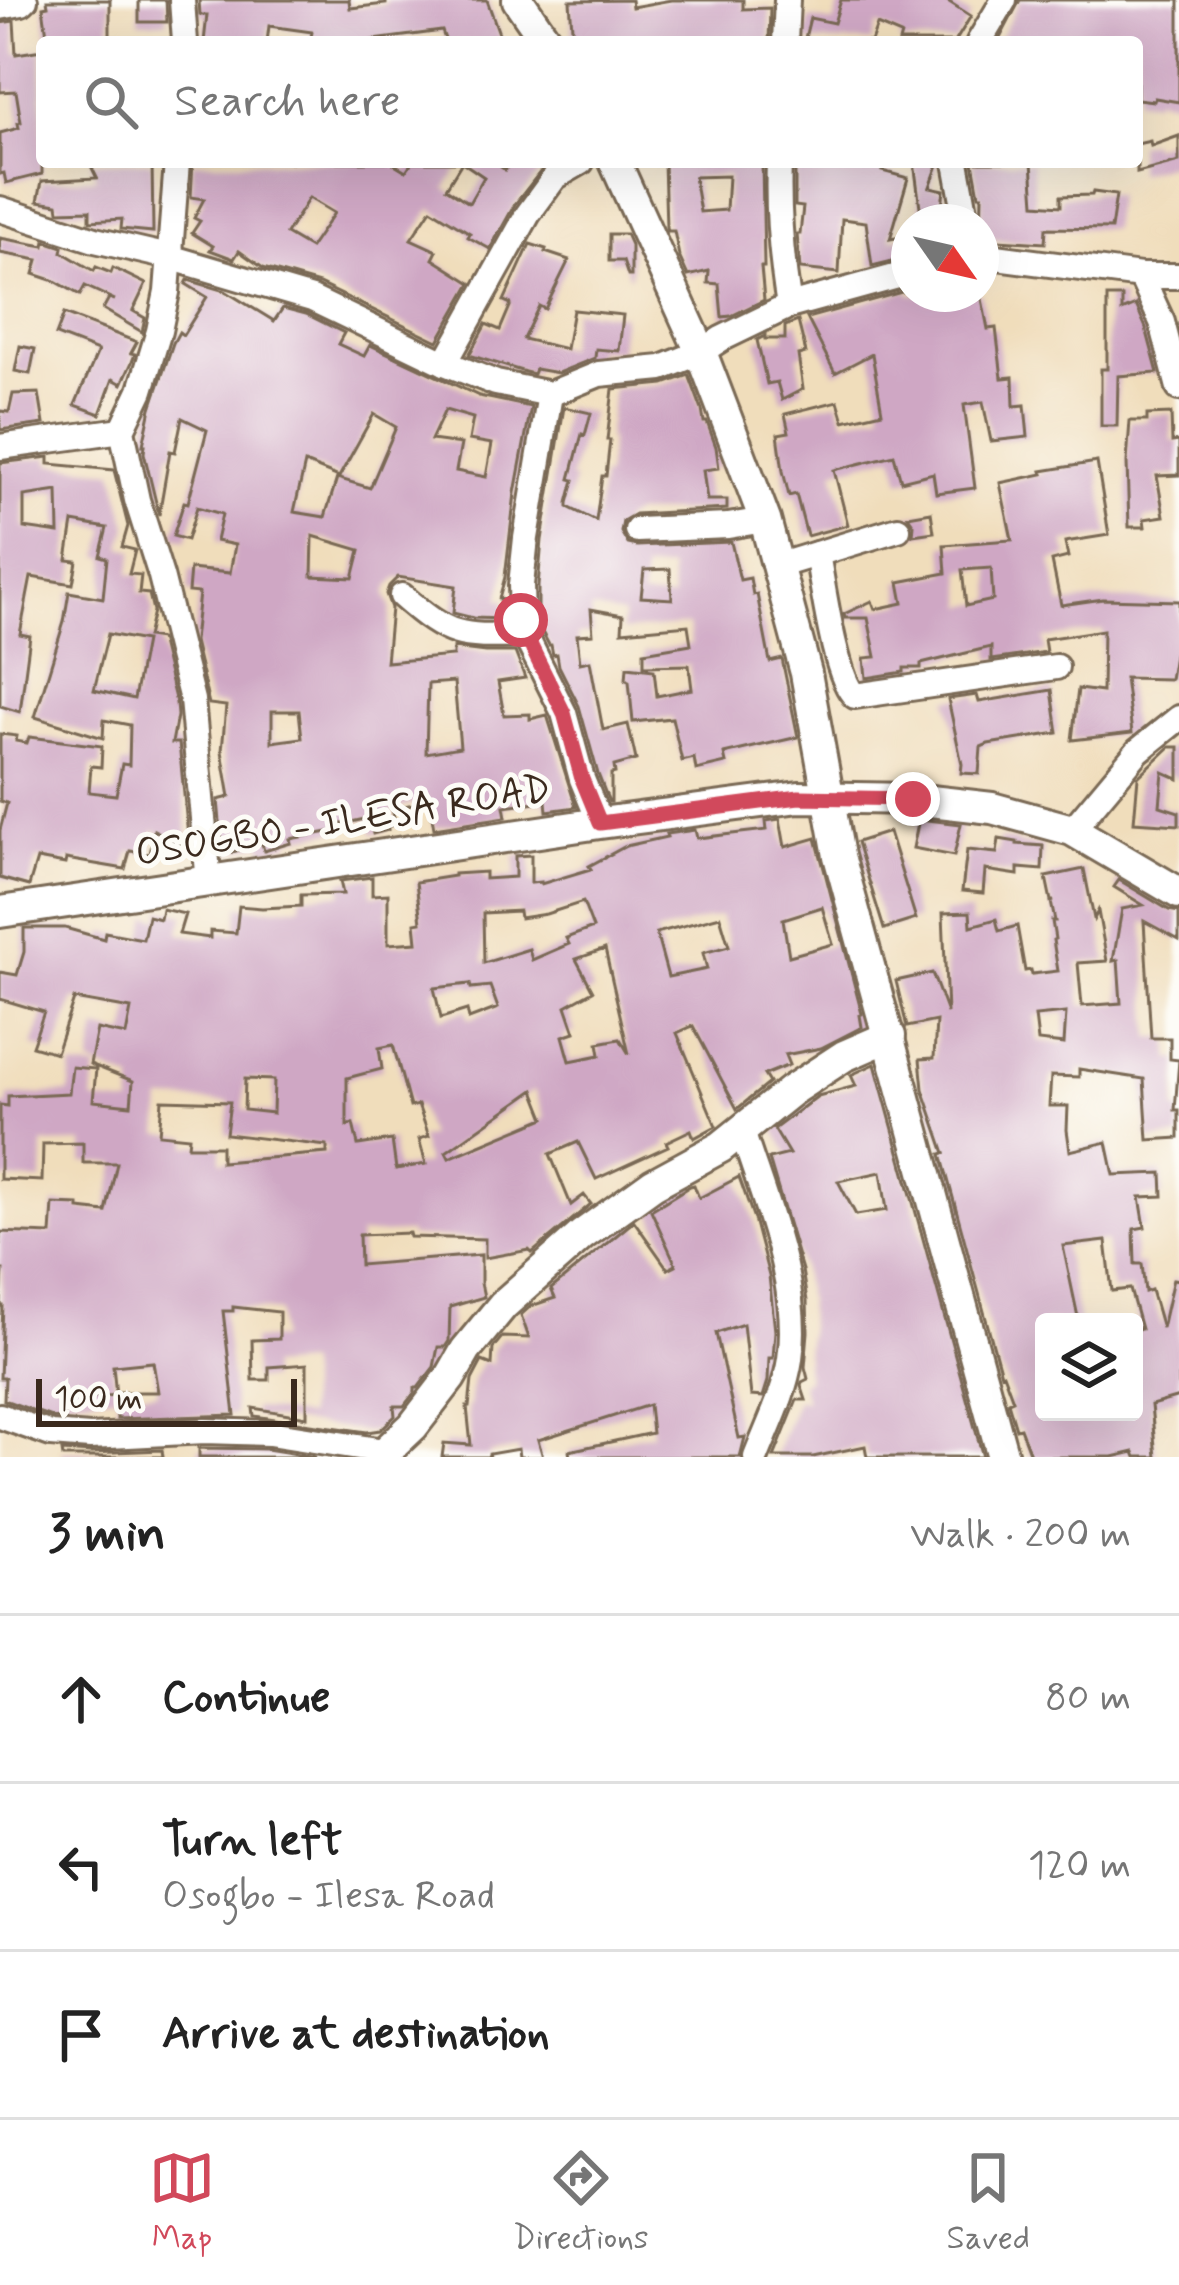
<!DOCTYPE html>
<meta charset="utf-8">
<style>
:root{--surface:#fff;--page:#f6f6f6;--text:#222;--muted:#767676;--line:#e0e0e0;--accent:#d1495b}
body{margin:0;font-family:Mynerve,sans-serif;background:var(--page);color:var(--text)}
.controls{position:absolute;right:36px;bottom:36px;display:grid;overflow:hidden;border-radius:12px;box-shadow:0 12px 48px #0002}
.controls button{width:108px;height:108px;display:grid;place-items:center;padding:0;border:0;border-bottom:3px solid var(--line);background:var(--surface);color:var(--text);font:60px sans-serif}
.compass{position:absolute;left:891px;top:204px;width:108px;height:108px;border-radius:50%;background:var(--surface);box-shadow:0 12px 48px #0002;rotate:124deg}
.scale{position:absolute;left:36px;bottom:30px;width:261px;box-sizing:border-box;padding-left:12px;border:6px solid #3b2a1e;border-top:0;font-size:33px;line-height:42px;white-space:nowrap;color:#3b2a1e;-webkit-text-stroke:9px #fdfcf7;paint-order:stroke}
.stop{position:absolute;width:36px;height:36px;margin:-27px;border:9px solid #d1495b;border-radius:50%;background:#fff}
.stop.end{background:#d1495b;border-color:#fff;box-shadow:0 3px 12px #0008}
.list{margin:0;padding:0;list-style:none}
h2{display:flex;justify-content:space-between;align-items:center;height:156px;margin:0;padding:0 48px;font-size:51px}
h2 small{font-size:39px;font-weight:400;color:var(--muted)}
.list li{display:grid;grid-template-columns:78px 1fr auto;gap:36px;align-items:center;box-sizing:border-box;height:168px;padding:0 48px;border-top:3px solid var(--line)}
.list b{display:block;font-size:45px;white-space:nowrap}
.list p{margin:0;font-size:39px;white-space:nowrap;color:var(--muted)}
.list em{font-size:39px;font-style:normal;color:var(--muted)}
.icon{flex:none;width:66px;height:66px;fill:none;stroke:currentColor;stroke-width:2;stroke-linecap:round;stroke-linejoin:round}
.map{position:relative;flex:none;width:1179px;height:1457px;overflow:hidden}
.search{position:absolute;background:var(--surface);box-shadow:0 12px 48px #0002;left:36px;right:36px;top:36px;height:132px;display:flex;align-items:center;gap:30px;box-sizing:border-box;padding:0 42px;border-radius:12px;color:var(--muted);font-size:45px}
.sheet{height:660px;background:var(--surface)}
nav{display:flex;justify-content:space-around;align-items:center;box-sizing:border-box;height:168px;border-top:3px solid var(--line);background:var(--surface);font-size:33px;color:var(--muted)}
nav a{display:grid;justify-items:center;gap:6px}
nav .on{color:var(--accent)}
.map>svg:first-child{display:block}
.building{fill:#cfa7c4;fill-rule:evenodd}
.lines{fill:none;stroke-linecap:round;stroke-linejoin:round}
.minor-casing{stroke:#7a6955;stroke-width:30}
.major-casing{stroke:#7a6955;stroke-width:36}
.minor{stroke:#fff;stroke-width:24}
.major{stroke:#fff;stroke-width:30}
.route{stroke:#d1495b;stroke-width:15}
.labels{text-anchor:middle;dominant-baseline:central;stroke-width:10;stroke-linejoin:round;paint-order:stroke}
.street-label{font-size:39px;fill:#3b2a1e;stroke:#fdfcf7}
</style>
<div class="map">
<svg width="1179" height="1457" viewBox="0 0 1179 1457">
<rect width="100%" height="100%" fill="#fdfcf7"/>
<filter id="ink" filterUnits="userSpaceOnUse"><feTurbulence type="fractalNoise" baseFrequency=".00833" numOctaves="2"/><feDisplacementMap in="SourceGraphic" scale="24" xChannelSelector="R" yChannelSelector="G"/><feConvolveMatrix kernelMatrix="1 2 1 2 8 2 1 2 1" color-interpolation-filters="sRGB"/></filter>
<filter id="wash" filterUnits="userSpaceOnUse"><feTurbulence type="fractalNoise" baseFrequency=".004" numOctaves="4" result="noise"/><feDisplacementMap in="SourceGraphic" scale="48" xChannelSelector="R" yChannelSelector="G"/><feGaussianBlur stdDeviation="2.7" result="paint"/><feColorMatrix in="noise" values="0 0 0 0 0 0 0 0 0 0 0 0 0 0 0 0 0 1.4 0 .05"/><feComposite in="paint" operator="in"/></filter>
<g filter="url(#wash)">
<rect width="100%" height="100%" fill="#f0ddbb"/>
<g id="blocks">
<g class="building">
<polygon points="47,0 110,0 110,42 48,42 43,7 48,6"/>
<polygon points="139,0 166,0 167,22 139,22"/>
<polygon points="199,0 349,0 350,8 386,4 386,0 487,0 502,42 446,42 442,31 359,42 310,42 312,32 269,26 267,42 204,42 207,15 200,15"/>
<polygon points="631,0 632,7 671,0 743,0 743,9 770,8 769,42 573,42 570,1"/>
<polygon points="841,0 946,0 971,16 955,42 899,42 901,35 877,25 871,42 804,42 810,18 834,23"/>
<polygon points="1020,0 1179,0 1179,102 1155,98 1154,101 1137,99 1137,42 998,42"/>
<polygon points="14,21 16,54 42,50 42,174 6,183 4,173 0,174 0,133 19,128 18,123 21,122 16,91 0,92 0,23"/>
<polygon points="1179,136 1179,162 1137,173 1137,144 1150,141 1151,146"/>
<polygon points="89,162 152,162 153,232 121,229 122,219 90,221 90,210 59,211 58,204 38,201 42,181 97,178"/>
<path d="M193,162H391L406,171L412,162H462L446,188L469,203L484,177L462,162H494L505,170L511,162H548L515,204L490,249L468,237L470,233L431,209L411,239L437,251L433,259L471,283L438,341L319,284L263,268L239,251L234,259L210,250L213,246L192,233L200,221L194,218L204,199L191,197ZM309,198L334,213L310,248L286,234Z"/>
<path d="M664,162H762L764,267H761L764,300L731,316L722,317L719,284L708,283L709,271L688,276L679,256L674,231H667L666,227ZM728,176L726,210L700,212L694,177Z"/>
<polygon points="795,162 885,162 882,171 908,178 890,239 907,236 909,257 872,266 866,222 842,219 839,273 800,269 797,234 800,234 803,207 795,206"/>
<polygon points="914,162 939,162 930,187 944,190 942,205 945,222 922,222"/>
<polygon points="973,162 1032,162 1035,204 1061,206 1061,196 1092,195 1093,192 1116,195 1111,229 1046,228 1045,243 981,239 982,195 979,195"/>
<polygon points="609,234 626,234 631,245 631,276 628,276 623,261 609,261"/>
<polygon points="0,238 44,246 45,241 63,247 62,252 94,271 96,267 111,273 113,268 146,284 133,311 145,318 142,332 103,309 109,298 115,300 85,286 80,295 55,281 34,274 38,260 0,253"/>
<polygon points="530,244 546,249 545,252 569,260 545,309 539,306 523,339 566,349 573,310 623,315 619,351 596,349 595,358 558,373 535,369 533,374 525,372 469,355 486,324 500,330 511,304 504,301"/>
<path d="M188,280L225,291L274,321L283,308L306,314L344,333L338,344L364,356L370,345L479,396L531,407L515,493L505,577L499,599L505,600V619L473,618L453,613L456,586L398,577L389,586L386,594L391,608L386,662L453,656V648L485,652H515L525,678L498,682L504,715L530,714V719L547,715L576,807L547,811L546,801L504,806L506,817L434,828L429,800L392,809L396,825L388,826V830L373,834L369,818L338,825L339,830L290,839L291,843L264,851L262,843L223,855L218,800L230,797L222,751L226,706L209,704L194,641L199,593L188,592L190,569L230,573L235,545L216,541L222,514L197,507L187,540L173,536L184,502L188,503L207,430L182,418L175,452L170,451L159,515L144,453L145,445H143L151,408L173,343L179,332L183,335L207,297L186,284ZM445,410L473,418L469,440L492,444L486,477L456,471L461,444L431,440ZM374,414L396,427L370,488L337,478L325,517L294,512L305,463L339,477ZM313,536L360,550L353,578L312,576ZM454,682L460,747L426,753L428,684ZM272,711H299L302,738L272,742Z"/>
<polygon points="909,290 909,294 981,294 988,329 996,328 1002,378 1013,377 1014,406 1025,405 1028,437 991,441 983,402 964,405 975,488 936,493 933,473 901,481 894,455 834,470 848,525 807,536 796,494 789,496 783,471 778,434 789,432 785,414 838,401 844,421 882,412 872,354 835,373 807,318"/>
<polygon points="1107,297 1122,297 1122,311 1136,305 1146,328 1158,373 1118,376 1117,426 1101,426 1101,369 1107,369"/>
<polygon points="64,314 137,342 131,353 135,354 132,362 122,384 113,379 100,414 75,405 98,351 56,335"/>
<polygon points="798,321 806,353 798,355 803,389 782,400 777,382 767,384 757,340 765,336 765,339 785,339 785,326"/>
<polygon points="20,346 35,349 30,374 15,371"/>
<path d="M689,375L702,410L704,422H707L716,447L719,468L703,470L707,500H727V509L635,514L623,521L621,532L628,544L637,546L731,542L740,580L750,578L753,595L757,594L770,662L782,659L798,737L724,754L726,763L696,770L694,758L682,761L672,718L633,722L629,681L626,680L627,667L654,670L657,696L692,689L689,665L644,666V652L691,644L688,625L622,631L623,615L591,609L593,634L577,635L580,663L590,661L603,730L628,724L636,760L614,766L615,773L611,774V802H609L598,774L579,706L559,666L557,654L553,655L551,645H549L541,630L538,618V586L542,540L564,407L591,413L585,435L582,434L570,479L574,480L568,503V507L596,521L602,476H606L610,440H607L613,389L664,384ZM670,569L672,599L641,597L644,570Z"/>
<polygon points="39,393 44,424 0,430 0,411 9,412 13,394"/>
<polygon points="1171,414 1172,442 1179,441 1179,475 1157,476 1164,516 1144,519 1145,527 1129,527 1127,462 1130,421 1147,421 1147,415"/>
<path d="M49,457V464L114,470L128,526L122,547L135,550L129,574L141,575L139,593L149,594L153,611L147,637L160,639L176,703L177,716L172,743H179L188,836L183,845L154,830L150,854L130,851L125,869L66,859L65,864L37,859L29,886L0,878V830L7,803L0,801V734L17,736L16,741L27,743L29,737L102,746L101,767L91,766L89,792L116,795L122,764L129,765L130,725L104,720L103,738L35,717L64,622L69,592L103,598L107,558L100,556L107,528L73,522L67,560L77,561L73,584L31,577L20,634L30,636L20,712L0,706V463ZM58,491L59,533L24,528V496ZM108,634L145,641L134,699L94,690Z"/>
<path d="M1097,462L1109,535L1065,542L1068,557L1052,561L1061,605L1103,599L1179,601V625L1170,679L1125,678L1132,733L1072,740L1078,689L1102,692L1103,630L1044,639L1046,652L991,660V647L921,664V668H904V672L866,678L864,658L876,657L868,618H845L844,614L872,601L875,609L903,603L899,582L946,573L944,545L1012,540L1000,483L1043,474L1042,471ZM991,568L993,600L966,606L962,570Z"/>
<polygon points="931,512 934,532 913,535 914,525 908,516"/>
<polygon points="1052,690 1058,733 988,744 981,747 979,774 961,773 962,764 948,699 977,695 979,702"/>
<polygon points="1170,747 1179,747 1179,779 1163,772 1160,806 1179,812 1179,825 1134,822 1138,777"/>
<path d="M780,819L785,847L816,838L862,1014L860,1015L862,1027L821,1048L785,1055L789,1065L764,1075L769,1083L737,1109L693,1026L677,1033L716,1126L694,1138L691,1130L666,1142L668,1146L596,1179L578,1142L550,1154L571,1205L584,1195L591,1204L532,1253L529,1250L485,1258V1239L410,1237L409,1233L359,1235L360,1265L481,1255V1283L484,1297L450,1307L449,1341L445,1347H438L434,1367L418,1388H415V1392L404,1406H394L395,1416L380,1430L367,1432L254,1416L253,1408L307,1417V1364L269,1367V1380H253L252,1340L279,1339V1312L233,1307V1311H223L235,1415L117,1419V1392H158L153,1362L113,1366L116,1395L63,1400L65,1419L54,1418L4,1400L5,1378H0L3,1306H1L3,1270H0V1232L51,1234L53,1204L79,1205V1209L106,1212L117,1163H83V1143L43,1144L42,1181L0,1179V1105L8,1106V1096L69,1093L72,1067L96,1069L93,1101L131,1105L133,1081L90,1064L97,1029L126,1035L131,1009L74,999L56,1053L32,1046L44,1012L0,999V972L17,975L24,952V928H65L104,939L105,932L143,939L148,916L160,919L162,909L185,914L179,934L210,938V931L236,933L239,906L262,908L301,906V895L343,894L340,881L372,877V895L388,894V944L417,942L415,923L421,922L416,882L454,876V874L485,872V879L515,877V856L531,855V883L541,882V884L591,869L589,866L626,846L667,837L666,834L695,830L697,838L767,830L766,821ZM583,902L593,928L566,938L569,944L532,960L529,949L484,963L483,913L519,911L520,918L546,914ZM822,907L833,944L789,956L783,919ZM720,916L729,946L703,953L707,969L668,977L656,933ZM605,949L629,1054L620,1039L598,1043L600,1055L570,1061L563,1036L575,1032L566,1006L593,991L576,959ZM470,984L471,988L490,986L498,1008L469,1019L467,1010L441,1018L434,988ZM393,1045L410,1107L418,1105L429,1136L419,1139L426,1164L396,1169L392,1140L358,1145L353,1124L347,1126V1078L382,1069L379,1048ZM245,1079L274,1080L273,1113L244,1110ZM534,1090L545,1118L449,1158L446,1152ZM162,1100L230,1102L226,1134L327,1146V1153L221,1162V1146H188L189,1137L159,1134Z"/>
<polygon points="919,819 961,824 954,856 913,848"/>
<polygon points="889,832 916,919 884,929 857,842"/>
<polygon points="999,839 1017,842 1017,844 1043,846 1042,870 1018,868 1018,875 985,870 983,893 962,891 967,850 997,853"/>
<path d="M1084,869L1094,919L1098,911L1107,961L1078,963L1082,1006L1121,1003L1118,960L1113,961L1122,909L1143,905L1114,887L1119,880L1169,910L1179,912V940L1144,921L1151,1038H1170V1059L1179,1060L1175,1110H1179V1138L1148,1140L1144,1079L1079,1069V1077L1051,1076L1049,1106H1068L1067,1130L1070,1151L1107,1142L1114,1175L1162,1173L1163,1196L1140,1197L1145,1227L1134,1229L1135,1264H1142L1145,1292L1151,1290L1162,1328L1173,1279L1179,1280V1397L1151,1405L1156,1457H1136L1134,1452L1113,1457H1031L1020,1428L1016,1429L1008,1402L1013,1400L1003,1373L1001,1374L941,1154L945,1153L923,1089L920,1059L934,1058L936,1021L907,1027L896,981L932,973L947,1013L943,913L970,912L971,926L996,919L999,931L1017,926L1025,971L1031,970L1032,974L1058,971L1053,940L1055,939L1052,921H1055L1051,902L1054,901H1051L1046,877ZM1066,1013L1064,1044L1038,1041L1035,1016ZM1106,1241L1112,1291L1130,1289L1141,1329L1134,1330V1412H1070L1058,1416L1057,1412H1044V1322H1079L1063,1246Z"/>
<path d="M875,1064L983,1457H867L865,1446L813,1457H774L797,1400H806L801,1385L802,1382L808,1379L805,1367L808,1332L807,1301L802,1270L769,1159L789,1154L774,1129L818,1096L856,1086L851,1075ZM881,1172L887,1210L856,1215L838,1181Z"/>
<polygon points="739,1177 754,1219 769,1276 775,1331 773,1358 769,1358 768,1381 763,1397 751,1396 743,1324 716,1333 739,1438 745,1437 740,1457 570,1457 569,1451 652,1433 649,1405 538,1440 543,1457 519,1457 518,1449 489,1454 488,1457 442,1457 444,1443 471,1445 467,1407 469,1407 472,1380 482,1361 492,1365 493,1348 502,1337 529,1338 521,1315 531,1306 555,1298 551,1289 634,1221 668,1269 676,1265 651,1210 690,1186 694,1185 699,1198"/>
<polygon points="199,1448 267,1449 316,1457 199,1457"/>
<polygon points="162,1450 163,1457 63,1457 62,1451 91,1453"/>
</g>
</g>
</g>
<g filter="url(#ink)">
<use href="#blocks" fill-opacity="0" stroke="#7a6955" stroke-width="3"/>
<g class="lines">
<defs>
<g id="minor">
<polyline points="182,0 185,42"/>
<polyline points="0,7 22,3 25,0"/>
<polyline points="785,42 787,0"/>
<polyline points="979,42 1004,0"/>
<polyline points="177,162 167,292 159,331 141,390 122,430 137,500 161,576 192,700 209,883"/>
<path d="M779,162C777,211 781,257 789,306"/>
<polyline points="956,162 967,222"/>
<polyline points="0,209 95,240 169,257 312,299 445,363 496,383 550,394 599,374 662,368 701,352 721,339 789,306 909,273"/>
<polyline points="981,255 1141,276 1179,276"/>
<polyline points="1141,276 1162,322 1179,388"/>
<polyline points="445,363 528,214 555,177 581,162"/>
<polyline points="550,394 526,538 521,585 522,620 525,635 564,713 582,779 600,823"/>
<polyline points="0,447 122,430"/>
<polyline points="637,530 728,526 765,520"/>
<path d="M817,554C823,584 835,679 855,696L1056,667"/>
<polyline points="777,566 898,529"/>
<path d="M402,596C451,639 461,637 525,635"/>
<polyline points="1072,830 1138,751 1179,718"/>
<path d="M742,1131C764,1201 801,1285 790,1359C785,1393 768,1426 756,1457"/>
<polyline points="0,1416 51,1434 90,1437 205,1431 269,1433 384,1451"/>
</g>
<g id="major">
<polyline points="518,0 547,42"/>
<polyline points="615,162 701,352 765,520 806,673 839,856 1003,1457"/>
<polyline points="0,912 600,823 799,797 913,799 992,808 1072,830 1179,893"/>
<polyline points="380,1457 413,1426 450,1378 466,1350 503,1305 582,1235 653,1184 721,1147 792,1090 844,1056 890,1036"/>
</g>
</defs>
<use href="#minor" class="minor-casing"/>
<use href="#major" class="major-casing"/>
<use href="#minor" class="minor"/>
<use href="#major" class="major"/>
</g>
</g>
<g class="lines" filter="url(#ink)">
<polyline class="route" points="521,620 525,634 564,713 582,779 600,823 799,797 913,799"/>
</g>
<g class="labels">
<g class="street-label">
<text transform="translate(343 822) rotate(-9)">OSOGBO - ILESA ROAD</text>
</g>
</g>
</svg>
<div class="controls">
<button><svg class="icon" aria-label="layers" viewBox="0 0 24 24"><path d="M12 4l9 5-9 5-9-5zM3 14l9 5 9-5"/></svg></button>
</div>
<svg class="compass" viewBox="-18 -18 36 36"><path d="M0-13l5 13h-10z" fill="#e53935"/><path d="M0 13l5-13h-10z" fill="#767676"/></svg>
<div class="scale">100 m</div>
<div class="stop" style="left:521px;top:620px"></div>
<div class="stop end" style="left:913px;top:799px"></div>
<div class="search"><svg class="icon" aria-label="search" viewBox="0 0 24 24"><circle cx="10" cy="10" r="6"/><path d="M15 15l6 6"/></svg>Search here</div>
</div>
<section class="sheet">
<h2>3 min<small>Walk · 200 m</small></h2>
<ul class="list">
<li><svg class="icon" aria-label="ahead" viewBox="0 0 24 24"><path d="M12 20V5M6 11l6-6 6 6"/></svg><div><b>Continue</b></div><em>80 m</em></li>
<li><svg class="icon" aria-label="left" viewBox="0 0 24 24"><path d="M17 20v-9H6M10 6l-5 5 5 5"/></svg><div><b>Turn left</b><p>Osogbo - Ilesa Road</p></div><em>120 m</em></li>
<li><svg class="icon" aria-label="arrive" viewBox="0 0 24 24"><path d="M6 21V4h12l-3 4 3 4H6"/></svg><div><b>Arrive at destination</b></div></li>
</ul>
</section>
<nav>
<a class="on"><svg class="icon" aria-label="map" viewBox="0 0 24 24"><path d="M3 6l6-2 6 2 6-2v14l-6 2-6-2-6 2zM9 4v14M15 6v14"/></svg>Map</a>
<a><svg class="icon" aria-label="directions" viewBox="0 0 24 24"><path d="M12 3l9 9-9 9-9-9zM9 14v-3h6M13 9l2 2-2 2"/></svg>Directions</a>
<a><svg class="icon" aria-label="saved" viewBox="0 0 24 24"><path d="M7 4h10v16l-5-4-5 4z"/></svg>Saved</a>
</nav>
